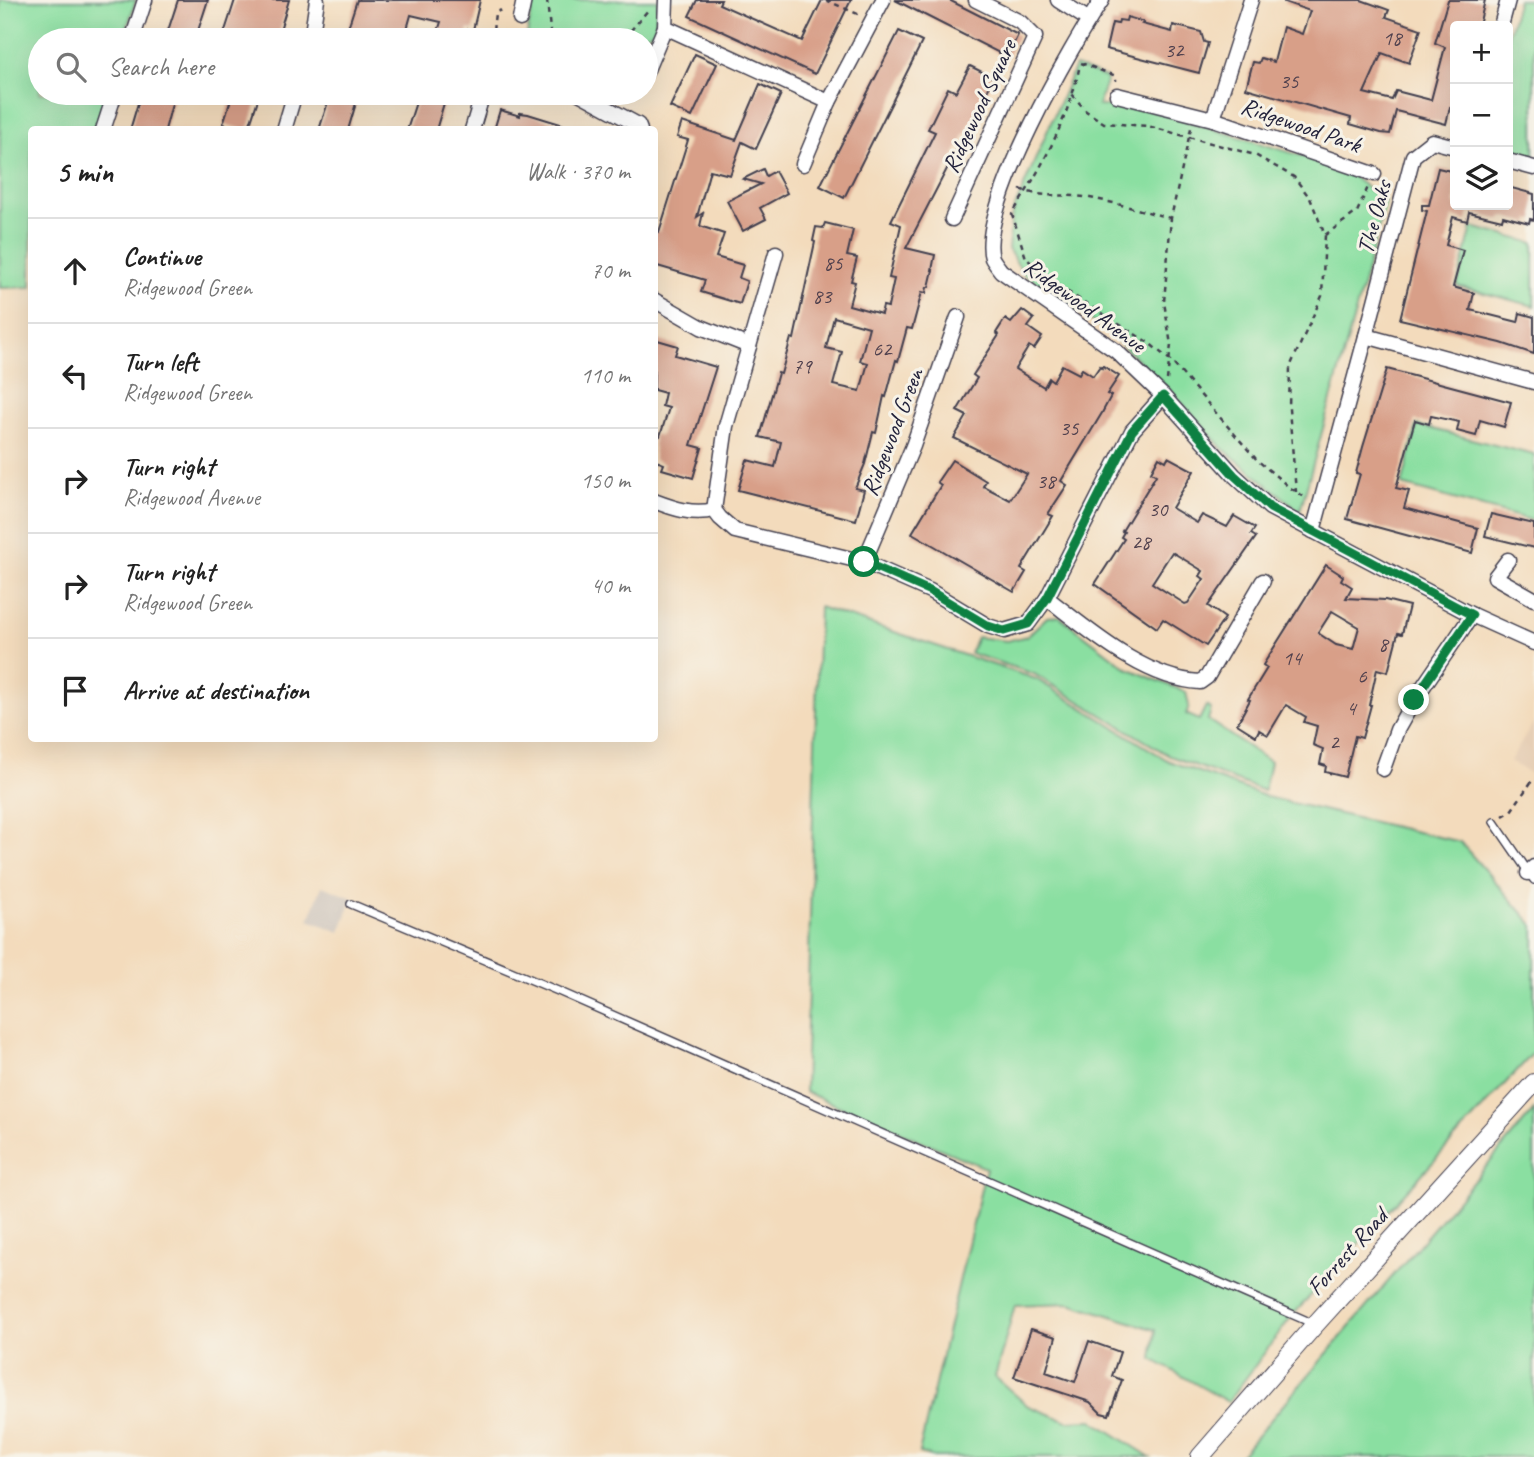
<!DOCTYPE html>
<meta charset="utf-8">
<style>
:root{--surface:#fff;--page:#f6f6f6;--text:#222;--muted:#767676;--line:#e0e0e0}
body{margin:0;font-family:Caveat,sans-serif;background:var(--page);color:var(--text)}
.controls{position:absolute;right:21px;top:21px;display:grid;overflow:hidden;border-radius:7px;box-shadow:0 7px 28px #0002}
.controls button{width:63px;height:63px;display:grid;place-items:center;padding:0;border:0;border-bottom:2px solid var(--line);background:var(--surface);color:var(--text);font:35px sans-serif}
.stop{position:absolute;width:21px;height:21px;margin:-16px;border:5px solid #0b8043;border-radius:50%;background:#fff}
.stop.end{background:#0b8043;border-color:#fff;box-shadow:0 2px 7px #0008}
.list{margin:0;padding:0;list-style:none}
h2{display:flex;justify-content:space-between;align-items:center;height:91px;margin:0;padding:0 28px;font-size:30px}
h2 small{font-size:23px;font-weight:400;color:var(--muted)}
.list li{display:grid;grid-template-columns:46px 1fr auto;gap:21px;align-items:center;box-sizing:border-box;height:105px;padding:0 28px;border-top:2px solid var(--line)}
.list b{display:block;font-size:26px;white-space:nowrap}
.list p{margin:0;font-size:23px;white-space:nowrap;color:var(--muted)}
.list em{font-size:23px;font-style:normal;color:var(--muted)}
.icon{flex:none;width:38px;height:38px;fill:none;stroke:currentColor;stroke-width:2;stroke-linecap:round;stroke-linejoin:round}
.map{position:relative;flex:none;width:1534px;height:1457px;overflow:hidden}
.search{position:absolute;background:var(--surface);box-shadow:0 7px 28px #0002;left:28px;top:28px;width:630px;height:77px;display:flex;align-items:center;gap:18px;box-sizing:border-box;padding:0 24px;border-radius:38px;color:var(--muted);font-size:26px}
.panel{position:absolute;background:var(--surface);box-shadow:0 7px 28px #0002;left:28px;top:126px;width:630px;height:616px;border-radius:7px}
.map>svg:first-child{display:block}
.built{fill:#e6cfb6}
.industrial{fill:#ccc2b9}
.green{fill:#8adfa1;stroke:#56806e;stroke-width:2}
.building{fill:#d89f88;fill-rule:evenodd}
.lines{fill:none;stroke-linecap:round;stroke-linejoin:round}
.service-casing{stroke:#413e4e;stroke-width:10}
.minor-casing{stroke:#413e4e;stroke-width:17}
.tertiary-casing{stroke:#413e4e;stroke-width:20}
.path{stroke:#413e4e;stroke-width:2.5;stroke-dasharray:5 5;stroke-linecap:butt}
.service{stroke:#fff;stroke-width:7}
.minor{stroke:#fff;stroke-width:14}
.tertiary{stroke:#fff;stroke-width:18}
.route{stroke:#0b8043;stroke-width:9}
.labels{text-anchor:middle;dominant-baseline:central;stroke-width:6;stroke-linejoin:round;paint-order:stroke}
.number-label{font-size:21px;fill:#50414e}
.street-label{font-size:24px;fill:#22223b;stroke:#f7f3e8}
</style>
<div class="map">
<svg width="1534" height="1457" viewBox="0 0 1534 1457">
<rect width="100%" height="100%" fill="#f7f3e8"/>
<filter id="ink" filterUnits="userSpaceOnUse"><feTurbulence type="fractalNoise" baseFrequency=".0143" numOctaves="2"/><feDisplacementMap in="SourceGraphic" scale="14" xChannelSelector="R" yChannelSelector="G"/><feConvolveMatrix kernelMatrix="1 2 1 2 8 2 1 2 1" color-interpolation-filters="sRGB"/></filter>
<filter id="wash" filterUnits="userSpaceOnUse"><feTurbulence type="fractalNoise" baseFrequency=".00686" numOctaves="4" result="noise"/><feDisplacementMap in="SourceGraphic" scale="28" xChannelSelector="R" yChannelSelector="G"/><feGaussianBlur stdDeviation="1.57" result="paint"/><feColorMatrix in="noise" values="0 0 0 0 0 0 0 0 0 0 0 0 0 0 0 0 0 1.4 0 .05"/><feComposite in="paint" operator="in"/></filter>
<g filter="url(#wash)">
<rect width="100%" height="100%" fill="#f3dbbc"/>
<polygon class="built" points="1534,722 1534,776 1510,761"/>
<polygon class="industrial" points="322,886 353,898 340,932 309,920"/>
<g class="green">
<polygon points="0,0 136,0 123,40 40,40 40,93 107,93 95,129 32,130 31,287 0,288"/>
<polygon points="534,0 658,0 655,31 632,40 526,40"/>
<polygon points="1518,0 1534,0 1534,157 1508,150 1508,35"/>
<polygon points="1075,66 1107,78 1098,106 1137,106 1348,170 1357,180 1386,202 1300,511 1222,448 1171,391 1109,333 1024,274 1008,249 1012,214"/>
<polygon points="1472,227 1534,243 1534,306 1457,286"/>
<polygon points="1417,425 1534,455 1534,521 1402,485"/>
<polygon points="819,607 1036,679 1169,761 1270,798 1460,842 1534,926 1534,1052 1292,1316 1228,1402 1152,1359 1156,1330 1070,1303 1015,1305 995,1377 1028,1406 1067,1421 1092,1420 1150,1457 934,1457 919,1453 986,1168 805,1092"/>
<polygon points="1059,616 1127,668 1186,692 1189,706 1186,714 1199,720 1206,706 1211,709 1208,720 1270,762 1264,791 1170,756 1034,674 970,653 977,637 1007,641 1027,636 1047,617"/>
<polygon points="1534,1110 1534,1457 1239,1457"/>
</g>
<g id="blocks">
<g class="building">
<polygon points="178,0 208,0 195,40 165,40"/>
<polygon points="235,0 289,0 277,40 234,40 223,37"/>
<polygon points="357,0 480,0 473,30 468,29 465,40 435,40 441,22 411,15 404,40 376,40 369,38 368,40 349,40 352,33 347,31"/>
<polygon points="697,0 721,0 719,4 802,41 822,0 851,0 815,74 689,16"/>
<polygon points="895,0 949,0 1018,35 1007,57"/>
<polygon points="1285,0 1361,0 1389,10 1386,17 1421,29 1409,63 1382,53 1364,93 1392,100 1396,91 1431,100 1445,47 1435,43 1448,0 1485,0 1479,26 1455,26 1455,109 1450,107 1446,124 1396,111 1390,134 1381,133 1350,124 1351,118 1246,88 1253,62 1259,63 1261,58 1274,62 1283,27 1302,34 1310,11 1284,2"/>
<polygon points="1127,17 1144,22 1142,24 1172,32 1173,25 1201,32 1204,42 1208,43 1199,73 1106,49 1112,23 1118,24 1119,20 1126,21"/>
<polygon points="899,31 922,42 844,198 820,186"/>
<polygon points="695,54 717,64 692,117 670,107"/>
<path d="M970,66L994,78L906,248L935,255L932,270H933L929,287H927L926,293L922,292L912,329L907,328L898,361L896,360L886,397L884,396L876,433L873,432L865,464L855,488L864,490L856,520L738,490L747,460L775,467L781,442L760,437L778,373L781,374L791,338L794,339L815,242L813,241L816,227L823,228L825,223L853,230L847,256L857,258L851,281L855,282L849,305L881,314L883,306L888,307L894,279L889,278L901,225L891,221L935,132L928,129L948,88L956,92ZM834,317L869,327L860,361L868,363L860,391L833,385L842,352L826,348Z"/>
<polygon points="760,84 781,94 756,149 742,142 730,175 710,170 697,217 703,213 700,226 724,234 716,257 743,265 739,278 747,281 740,304 701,292 705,280 654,265 654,230 659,232 688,140 677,137 682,122 736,140"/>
<polygon points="141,93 175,93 165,130 130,130"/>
<polygon points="233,93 260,93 248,130 223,124"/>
<polygon points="333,93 359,93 348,130 319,130 328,102 330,103"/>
<polygon points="419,93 447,93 436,130 407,130"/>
<polygon points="500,110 520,116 520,113 528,114 567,126 567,130 494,130"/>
<polygon points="1438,168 1455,172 1455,205 1508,205 1508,187 1534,194 1534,220 1530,219 1529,223 1503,216 1502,220 1469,212 1467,221 1453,217 1446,245 1463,250 1453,287 1474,293 1470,310 1518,322 1520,313 1534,317 1534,354 1501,343 1400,319 1427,211 1422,210 1422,205 1429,205"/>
<polygon points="763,169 766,176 775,171 787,193 760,208 766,219 743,231 727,201 761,184 743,179"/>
<polygon points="1022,310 1034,319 1028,327 1042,337 1034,349 1029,346 1015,369 1044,387 1049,378 1053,381 1062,365 1079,374 1082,369 1093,376 1100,366 1102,368 1103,366 1119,376 1107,394 1111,396 1102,413 1061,481 1067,485 1048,514 1053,516 1025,562 1021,569 1026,572 1014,592 912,533 941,485 937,482 952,460 986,481 983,486 1010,500 1027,474 954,438 967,416 957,411 977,378 973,375 999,335 996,333 1005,319 1011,323"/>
<polygon points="654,339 678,346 675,355 716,367 691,445 702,448 693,478 662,469 664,464 654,460 654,434 660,436 669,408 662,406 665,393 654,390"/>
<polygon points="1387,369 1511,402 1504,427 1480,420 1476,436 1457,431 1459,422 1431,416 1429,424 1415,420 1396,488 1409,491 1404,508 1478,528 1472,553 1347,519 1360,474 1356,473 1363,447"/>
<path d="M1159,457L1166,461L1168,457L1194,471L1172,508L1197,523L1202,515L1227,527L1234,516L1255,528L1251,534L1256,537L1208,606L1225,618L1206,646L1163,619L1157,628L1095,584L1124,539L1121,537L1124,532L1122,531L1156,475L1151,472ZM1172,552L1203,571L1200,576L1204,579L1188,603L1185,604L1152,583Z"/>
<polygon points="1491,514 1534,524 1534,548 1485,536"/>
<path d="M1326,565L1343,576L1341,580L1352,587L1346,598L1385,600L1409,606L1402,634L1398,633L1388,672L1377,669L1369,705H1371L1362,738L1355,736L1345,777L1325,772L1326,766L1320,764L1323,749L1313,745L1317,726L1304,722L1306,717L1286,705L1268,735L1259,730L1256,736L1237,724L1250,700L1248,699L1267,668L1263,665ZM1332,611L1359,627L1353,649L1336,645L1318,633Z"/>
<polygon points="1031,1329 1056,1337 1046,1372 1075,1382 1089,1341 1120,1352 1112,1376 1122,1380 1109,1415 1101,1413 1090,1402 1014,1377"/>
</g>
</g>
</g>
<g filter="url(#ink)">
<use href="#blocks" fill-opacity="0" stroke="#413e4e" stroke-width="2"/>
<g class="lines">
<defs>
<g id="service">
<polyline points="1494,822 1534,880"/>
<polyline points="351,904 558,991 1305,1320 1311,1326"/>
</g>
<g id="minor">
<polyline points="666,0 665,27 829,102 883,0"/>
<polyline points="1058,0 1089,20"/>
<path d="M1102,0C1073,43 977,209 992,258C994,262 998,267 1001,271L1116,351L1163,396L1234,475L1270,508L1472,615L1534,643"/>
<polyline points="520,19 524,0"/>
<polyline points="1501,26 1508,0"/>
<polyline points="132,40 145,0"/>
<polyline points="311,40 317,0"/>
<polyline points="646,72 665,27"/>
<polyline points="579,93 638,125 640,130"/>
<polyline points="1117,95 1213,119 1251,0"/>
<polyline points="1213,119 1374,174"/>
<polyline points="103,130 115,93"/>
<polyline points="284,130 295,93"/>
<polyline points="472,130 483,93"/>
<polyline points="1508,161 1534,168"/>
<polyline points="803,164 829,102"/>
<polyline points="952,219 1035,37 1020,22 976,0"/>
<polyline points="776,253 726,426 714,510 720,518 735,531 864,562 930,591 988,626 1004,631 1028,624 1047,598 1132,431 1163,396"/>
<polyline points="654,300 701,327 749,346"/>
<polyline points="1366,336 1413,156 1432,141 1455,147"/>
<path d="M654,501C675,509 693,515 714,510"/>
<polyline points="1313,531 1366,336 1534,382"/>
<polyline points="1508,560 1495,577 1534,599"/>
<polyline points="864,562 913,446 958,317"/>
<path d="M1047,598C1090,631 1144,679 1200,682L1207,677L1263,581"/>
<polyline points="1383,769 1397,730 1414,700 1472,615"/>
<polyline points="1528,873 1534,867"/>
</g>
<polyline id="tertiary" points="1200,1457 1312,1328 1534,1083"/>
</defs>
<use href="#service" class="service-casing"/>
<use href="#minor" class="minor-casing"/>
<use href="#tertiary" class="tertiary-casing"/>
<g class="path">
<polyline points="547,0 551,40"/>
<polyline points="826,0 860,15"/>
<polyline points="492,40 495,13 501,10"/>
<polyline points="627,40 632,29 649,9"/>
<polyline points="1081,63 1116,76 1116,81"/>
<path d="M1079,69C1069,118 1039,173 1012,214L1026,258L1052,282L1149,343L1170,360L1257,460L1289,487L1306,498"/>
<polyline points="1072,94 1086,111 1104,123 1148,126 1255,155 1294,177 1310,198 1325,235 1322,296 1290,367 1289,409 1296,492"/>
<path d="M1020,189C1043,199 1066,193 1090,198C1117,203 1143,211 1170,218"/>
<polyline points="1325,235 1357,212 1368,187"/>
<polyline points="1167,380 1171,345 1164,302 1171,218 1191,128"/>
<polyline points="1503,816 1511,811 1534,778"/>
</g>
<use href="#service" class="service"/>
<use href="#minor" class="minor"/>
<use href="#tertiary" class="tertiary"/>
</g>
</g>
<g class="lines" filter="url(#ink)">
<polyline class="route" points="864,562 930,591 988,626 1004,631 1028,624 1047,598 1132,431 1163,396 1234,475 1270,508 1472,615 1414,700"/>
</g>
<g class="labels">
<g class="number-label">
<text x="1392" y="38">18</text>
<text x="1174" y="50">32</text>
<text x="1289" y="81">35</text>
<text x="833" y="263">85</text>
<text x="822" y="296">83</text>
<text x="882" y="349">62</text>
<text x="802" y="366">79</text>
<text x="1069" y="428">35</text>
<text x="1046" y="481">38</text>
<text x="1158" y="509">30</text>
<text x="1141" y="542">28</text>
<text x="1383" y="644">8</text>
<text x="1292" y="658">14</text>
<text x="1362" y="676">6</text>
<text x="1351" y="708">4</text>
<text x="1334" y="742">2</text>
</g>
<g class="street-label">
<text transform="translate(979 106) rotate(-65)">Ridgewood Square</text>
<text transform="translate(1301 125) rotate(19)">Ridgewood Park</text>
<text transform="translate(1374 217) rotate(-75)">The Oaks</text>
<text transform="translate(1085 305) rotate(36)">Ridgewood Avenue</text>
<text transform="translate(892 432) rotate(-69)">Ridgewood Green</text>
<text transform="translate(1347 1252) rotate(-48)">Forrest Road</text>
</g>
</g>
</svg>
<div class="controls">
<button>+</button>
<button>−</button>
<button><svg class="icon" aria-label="layers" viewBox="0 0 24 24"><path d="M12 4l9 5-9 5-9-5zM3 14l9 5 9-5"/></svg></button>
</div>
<div class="stop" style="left:864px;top:562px"></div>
<div class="stop end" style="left:1414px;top:700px"></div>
<div class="search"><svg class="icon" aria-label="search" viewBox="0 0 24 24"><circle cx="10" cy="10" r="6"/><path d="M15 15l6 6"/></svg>Search here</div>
<section class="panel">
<h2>5 min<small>Walk · 370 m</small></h2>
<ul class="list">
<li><svg class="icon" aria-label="ahead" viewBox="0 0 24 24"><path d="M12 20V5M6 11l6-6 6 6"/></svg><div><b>Continue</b><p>Ridgewood Green</p></div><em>70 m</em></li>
<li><svg class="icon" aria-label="left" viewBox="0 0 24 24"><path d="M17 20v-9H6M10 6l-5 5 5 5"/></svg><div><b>Turn left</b><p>Ridgewood Green</p></div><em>110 m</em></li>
<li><svg class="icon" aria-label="right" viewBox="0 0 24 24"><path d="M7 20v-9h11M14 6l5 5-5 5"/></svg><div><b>Turn right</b><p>Ridgewood Avenue</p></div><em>150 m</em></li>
<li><svg class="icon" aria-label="right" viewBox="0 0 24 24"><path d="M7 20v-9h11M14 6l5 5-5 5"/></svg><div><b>Turn right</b><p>Ridgewood Green</p></div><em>40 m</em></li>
<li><svg class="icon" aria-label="arrive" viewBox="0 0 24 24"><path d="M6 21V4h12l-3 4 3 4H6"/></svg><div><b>Arrive at destination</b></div></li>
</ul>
</section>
</div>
